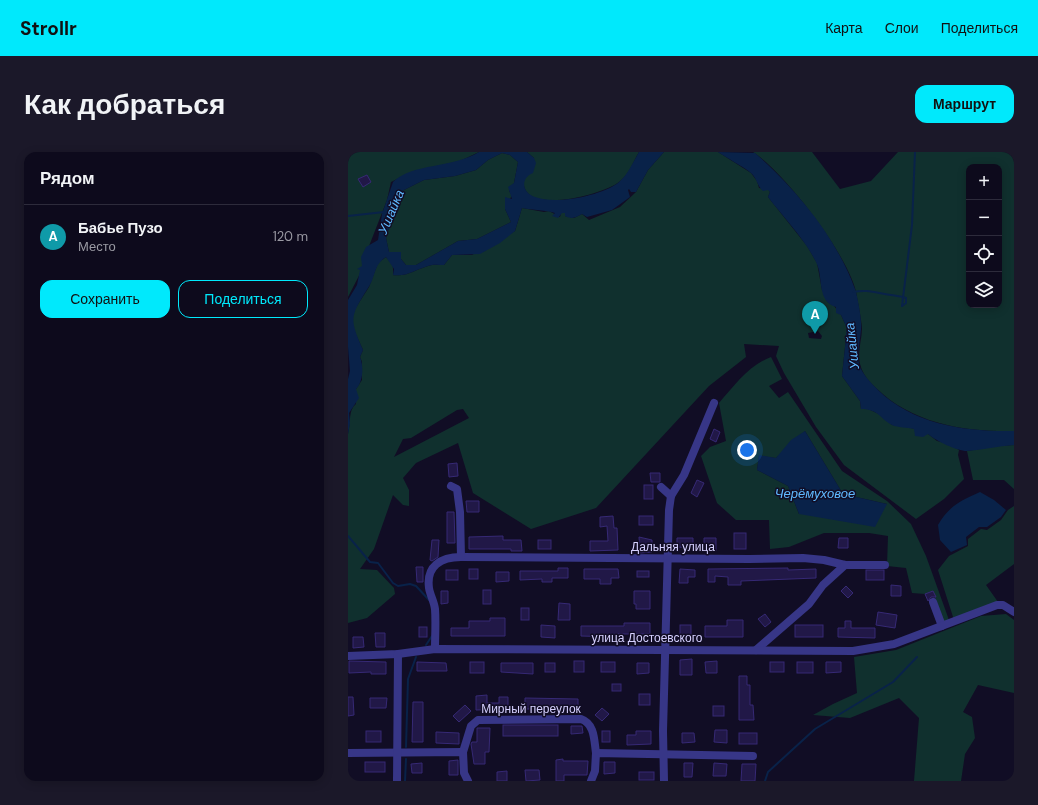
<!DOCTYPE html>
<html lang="ru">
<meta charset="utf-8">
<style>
:root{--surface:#0d0a1c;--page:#1b1829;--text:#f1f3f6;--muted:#9a9aa3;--line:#2d2b3b;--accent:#00e9fc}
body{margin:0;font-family:"DM Sans",sans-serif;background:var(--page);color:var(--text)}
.controls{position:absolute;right:12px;top:12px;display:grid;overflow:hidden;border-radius:8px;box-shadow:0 2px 10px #0003}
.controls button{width:36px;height:36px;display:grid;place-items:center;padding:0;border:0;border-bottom:1px solid var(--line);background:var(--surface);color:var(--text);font:20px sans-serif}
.you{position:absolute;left:399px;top:298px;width:14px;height:14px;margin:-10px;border:3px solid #fff;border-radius:50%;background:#1a73e8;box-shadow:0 0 0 6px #1a73e833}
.badge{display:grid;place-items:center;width:26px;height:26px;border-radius:50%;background:var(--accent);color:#fff;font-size:13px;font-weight:700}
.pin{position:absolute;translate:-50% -33px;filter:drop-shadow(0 1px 2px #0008)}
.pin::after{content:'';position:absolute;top:21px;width:14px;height:12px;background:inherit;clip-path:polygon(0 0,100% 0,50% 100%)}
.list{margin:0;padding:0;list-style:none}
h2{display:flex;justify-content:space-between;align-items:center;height:52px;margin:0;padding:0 16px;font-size:17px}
h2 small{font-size:13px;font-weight:400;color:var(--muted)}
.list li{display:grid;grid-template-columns:26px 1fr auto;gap:12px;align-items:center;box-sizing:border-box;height:64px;padding:0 16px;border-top:1px solid var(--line)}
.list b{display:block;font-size:15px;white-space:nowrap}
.list p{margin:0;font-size:13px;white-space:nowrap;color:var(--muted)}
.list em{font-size:13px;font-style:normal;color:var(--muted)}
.actions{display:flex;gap:8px;padding:12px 16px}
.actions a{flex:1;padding:9px 0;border:1px solid var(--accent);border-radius:12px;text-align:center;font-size:14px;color:var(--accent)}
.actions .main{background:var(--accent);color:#111}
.icon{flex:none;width:22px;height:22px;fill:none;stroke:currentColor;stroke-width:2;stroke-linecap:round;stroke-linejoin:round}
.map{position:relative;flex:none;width:666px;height:629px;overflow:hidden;border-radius:12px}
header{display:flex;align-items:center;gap:24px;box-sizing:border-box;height:56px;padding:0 20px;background:var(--accent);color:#111}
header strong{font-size:19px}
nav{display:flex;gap:22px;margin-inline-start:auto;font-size:14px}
.intro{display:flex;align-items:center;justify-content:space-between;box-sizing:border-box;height:96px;padding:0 24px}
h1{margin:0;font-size:28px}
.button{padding:10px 18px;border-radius:12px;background:var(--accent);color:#111;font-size:14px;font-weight:700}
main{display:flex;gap:24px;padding:0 24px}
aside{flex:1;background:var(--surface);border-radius:12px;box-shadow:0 2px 10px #0003}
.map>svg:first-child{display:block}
.green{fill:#10302e;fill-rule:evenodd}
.water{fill:#092249;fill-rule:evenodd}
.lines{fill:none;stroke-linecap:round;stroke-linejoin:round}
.stream{stroke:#092249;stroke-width:2}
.building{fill:#211847;stroke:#362975}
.minor{stroke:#373687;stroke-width:8}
.labels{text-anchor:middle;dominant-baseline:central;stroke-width:3;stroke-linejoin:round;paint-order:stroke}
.street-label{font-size:12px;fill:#d6d1ff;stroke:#110d25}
.water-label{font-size:13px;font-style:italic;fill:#5fb9ff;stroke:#110d25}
</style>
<header>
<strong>Strollr</strong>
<nav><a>Карта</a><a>Слои</a><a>Поделиться</a></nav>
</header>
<div class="intro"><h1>Как добраться</h1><a class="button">Маршрут</a></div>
<main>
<aside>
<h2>Рядом<small></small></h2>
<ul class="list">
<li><span class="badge" style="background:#0f9aa8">A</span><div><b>Бабье Пузо</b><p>Место</p></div><em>120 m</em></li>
</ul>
<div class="actions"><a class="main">Сохранить</a><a>Поделиться</a></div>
</aside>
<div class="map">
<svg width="666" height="629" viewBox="0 0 666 629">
<rect width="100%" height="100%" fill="#110d25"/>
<g class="green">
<polygon points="0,0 131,0 112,9 66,19 43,30 39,48 16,107 17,112 0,145"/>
<path d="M179,0H291C285,10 281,23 271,30C256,42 182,62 176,34C174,27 183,13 186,6Z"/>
<path d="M316,0H370L403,21L409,29L411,36L420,37L422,40L420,45L459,94L469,111L474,138L493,163L499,176L494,224L512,249L513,257H520L533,263L544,273L558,274L580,282L589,289L601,292L611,298L610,303L616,327L596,347L568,367L496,313L468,275L436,221L428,204L431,194L396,192L398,205L361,234L248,356L183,377L125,341L110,291L68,311L55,326L61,338V354L55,353L45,343L26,397L12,417L29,418L46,436L47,442L19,466L0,471V282C3,272 0,258 8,252V237L14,228V210L12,205L15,198L5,176V160L21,135L30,111L38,105C46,114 45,112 45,123C59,125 66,118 80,114C85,112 91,113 96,113L104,103H124L167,79L174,56L196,60L201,59L212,65L213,61H217V64L226,66L234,62L241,68L272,55L288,40L300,18ZM470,179L474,184L473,187L461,186L460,181ZM115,257L121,266L46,305L55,287L63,286L109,258Z"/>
<path d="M405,0H464L492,37L523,29L550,0H666V279C617,280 565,272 528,236C521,230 514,221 512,212C509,200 514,188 514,176C513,165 510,151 508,140C500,103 437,21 405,0ZM621,15H651V153H621Z"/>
<polygon points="154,1 162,3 170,10 166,31 161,39 164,43 157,57 163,70 129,87 110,89 68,113 58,113 53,107 52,103 41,100 38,86 52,40 76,28 107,24 128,18 140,8"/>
<path d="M423,205L434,227L421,234L431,246L440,240L494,319L539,349L563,372L578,404L601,468L595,470L585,439L577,442L564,441L558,416L539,414L540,384L521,381H476L441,395L422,397L421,368H388L369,351L353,304L362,295L378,289L371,251C386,234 401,213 423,205ZM457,279L495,342L539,352L451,362L440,334L409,318L411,304L428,306Z"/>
<polygon points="666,293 666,337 656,328 625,328 619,299 650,294"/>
<polygon points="666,354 666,412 638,433 650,450 606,468 590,418 601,404 620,394 620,387 633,377 639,378 653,368 660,358"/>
<polygon points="658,462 666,468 666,541 630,533 615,560 624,565 627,586 617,602 613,629 566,629 571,566 551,546 502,566 465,563 485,552 509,541 506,505 548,498 633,464"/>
</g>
<g class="water">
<path d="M131,0H179L186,6L188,11L185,21C172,26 174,41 187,45C208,53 252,44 270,31C280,23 285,10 291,0H316L300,18L288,40H283L281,37L280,38L282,45L264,58L239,65L234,62C228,65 225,68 217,64V61H214L210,66L204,64L207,61C198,58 185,58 174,56L167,79L152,91L132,102L104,103L96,113C91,113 85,112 80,114C66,118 59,125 45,123L46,117L38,105C25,113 28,125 20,136C2,165 1,166 15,198L12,205C16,215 15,230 8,237L11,246L1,261L2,271L0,282V227L2,219L0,195V148L9,133L12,118L9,117L14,114L13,105L18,95L30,88L34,62L45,30C64,11 106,16 131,0ZM154,1L162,3L170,10L166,31L160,35L164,47L157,45V57L163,70L129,87L110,89L68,113H58L53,107V100H41L38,86L52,40L76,28L107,24L128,18L140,8Z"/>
<path d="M370,0L407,1C448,37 488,85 507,137C510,146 514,169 513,178C512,189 509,201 511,212C514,222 523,231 530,238C566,273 619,280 666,279V293C650,294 635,298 619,299C609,299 588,289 580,282L575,285L567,284L566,277C559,275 550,276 544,273C532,267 531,257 513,257L512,249L494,224L499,176L493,163L488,161V155C468,149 476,125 468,110C456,86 436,66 420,45L422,40L420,38L415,39C409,34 409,26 403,21C393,13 380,7 370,0Z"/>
<polygon points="457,279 495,342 539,352 527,375 451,362 440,334 409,318 411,303 428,306 443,288"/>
<path d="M632,340L646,348L658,358L653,365L639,375H631L618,385L619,393L603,400L592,388L590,373C601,354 612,349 632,340Z"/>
</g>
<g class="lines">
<g class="stream">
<polyline points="0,64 36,60"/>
<path d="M505,140C520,137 528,141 543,143C548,144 553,144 558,146V151L554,154"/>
<polyline points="554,154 564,73 567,0"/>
<polyline points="0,384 22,410 30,411 45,431 50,434 62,432 68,434 81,448"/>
<polyline points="78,493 84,484"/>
<polyline points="58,595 60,527 68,505"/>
<polyline points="57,629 58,607"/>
<polyline points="417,629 420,620 467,577 545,530 569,505"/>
</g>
</g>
<g class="building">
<polygon points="19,23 23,30 15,35 10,27"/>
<polygon points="366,277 372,280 368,290 362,287"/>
<polygon points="109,311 110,324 101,325 100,312"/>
<polygon points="302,321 312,321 312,330 303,330"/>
<polygon points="349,328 356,331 349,345 343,341"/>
<rect x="296" y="333" width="9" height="14"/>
<polygon points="118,349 131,349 131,360 119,360"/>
<polygon points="99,360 106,360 107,391 99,391"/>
<polygon points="265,364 266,376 269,376 270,398 242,399 242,389 260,389 259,374 252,375 252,365"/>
<rect x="291" y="364" width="14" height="9"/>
<rect x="386" y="381" width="12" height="16"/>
<polygon points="155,384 155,388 173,388 174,399 163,399 163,397 121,397 121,385"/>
<polygon points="291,385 304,388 304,400 292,401"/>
<polygon points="329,386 345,386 345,396 329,395"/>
<polygon points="356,386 368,386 368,399 356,398"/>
<polygon points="491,386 500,386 500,396 490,396"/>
<polygon points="84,388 91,388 90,405 84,409 82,408"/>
<rect x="190" y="388" width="13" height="9"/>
<polygon points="68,415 75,415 75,430 69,430"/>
<polygon points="210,416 220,416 220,426 204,426 204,430 194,430 194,427 172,428 172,419 210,419"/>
<polygon points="440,416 440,418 468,417 468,426 393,429 393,433 380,433 380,425 367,424 367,430 360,430 360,417"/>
<rect x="121" y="417" width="9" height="10"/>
<polygon points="236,417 270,417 271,426 263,426 263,432 252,432 252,427 236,427"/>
<polygon points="332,417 347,418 347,425 340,425 340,431 331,431"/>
<rect x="98" y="418" width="12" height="10"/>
<rect x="518" y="418" width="18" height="10"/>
<rect x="289" y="419" width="12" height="6"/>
<polygon points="148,420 161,420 161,429 148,430"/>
<polygon points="543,433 553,434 553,444 543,444"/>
<polygon points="498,434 505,441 500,446 493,439"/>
<rect x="135" y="438" width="8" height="14"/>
<polygon points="93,439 100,439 100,451 93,452"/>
<polygon points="286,439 302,439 302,457 288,457 288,452 286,452"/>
<polygon points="585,439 588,445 583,445 580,449 577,442"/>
<polygon points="211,451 222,452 222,468 210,468"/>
<rect x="173" y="456" width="8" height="12"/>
<polygon points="530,460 549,463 547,476 528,473"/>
<polygon points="417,462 423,470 417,475 410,467"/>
<polygon points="142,466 157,466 157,484 103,484 103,476 121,476 121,469 142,469"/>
<polygon points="379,468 395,468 395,485 357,485 357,474 379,474"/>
<polygon points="497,469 503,469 503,476 527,476 527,486 490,485 490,476 497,476"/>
<polygon points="276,471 302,471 302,482 270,482 270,485 233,484 233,474 276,474"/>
<polygon points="193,473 207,474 207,486 193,485"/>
<rect x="332" y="473" width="11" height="12"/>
<rect x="447" y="473" width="28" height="12"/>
<rect x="71" y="475" width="8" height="10"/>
<polygon points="27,481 37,481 37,495 28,495"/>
<polygon points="5,485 15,485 16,495 5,496"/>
<polygon points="344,507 344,523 332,523 332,508"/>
<polygon points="1,509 38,510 38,522 23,522 23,520 1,521"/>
<rect x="226" y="509" width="10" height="11"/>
<polygon points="369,509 369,521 358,521 357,510"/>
<polygon points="69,510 98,511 99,519 69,519"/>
<rect x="122" y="510" width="14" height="11"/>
<rect x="253" y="510" width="14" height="10"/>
<rect x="422" y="510" width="14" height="10"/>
<rect x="449" y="510" width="16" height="11"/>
<polygon points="478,510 493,510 493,520 478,521"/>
<polygon points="153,511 185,511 185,522 153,520"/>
<rect x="197" y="511" width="10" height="9"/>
<polygon points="289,511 301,511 301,521 289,522"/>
<polygon points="391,524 399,524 399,533 402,533 402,553 405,553 406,568 391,568"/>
<rect x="264" y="532" width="9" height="7"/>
<rect x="291" y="542" width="11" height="11"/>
<polygon points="139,543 139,551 151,551 151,545 160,545 160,557 128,558 128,544"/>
<polygon points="0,545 5,545 6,563 0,564"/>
<polygon points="22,546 39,546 38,556 22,556"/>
<polygon points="177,546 230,547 230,557 177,557"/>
<polygon points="65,550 75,550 75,590 64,590"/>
<polygon points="117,553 123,559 111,570 105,564"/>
<rect x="365" y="554" width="11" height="10"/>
<polygon points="254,556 261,562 254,569 247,563"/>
<rect x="155" y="573" width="55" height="11"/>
<polygon points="223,574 234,574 235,581 223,582"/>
<polygon points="129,576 142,576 141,600 137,600 137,612 126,612 123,592 124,590 129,590"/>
<polygon points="367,578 379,578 379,591 366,590"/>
<rect x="18" y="579" width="15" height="11"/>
<rect x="254" y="579" width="8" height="11"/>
<polygon points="288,579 303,579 303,592 279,593 279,583 288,583"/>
<polygon points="88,580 111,581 111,592 88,591"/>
<polygon points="334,581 346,581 347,590 334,591"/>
<rect x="391" y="581" width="18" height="11"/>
<polygon points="215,607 215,609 240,609 239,623 216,623 216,629 208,629 208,608"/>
<polygon points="110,608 110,623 101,623 101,609"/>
<rect x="17" y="610" width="20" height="10"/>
<polygon points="256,610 267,610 267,621 256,622"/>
<polygon points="74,611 74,621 64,621 63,612"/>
<polygon points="336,611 345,611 344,625 336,625"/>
<polygon points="366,611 379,612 378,624 365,624"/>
<polygon points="394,612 408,612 407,629 393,629"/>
<polygon points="177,618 191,618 192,628 178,629"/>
<polygon points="159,619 159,629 149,629 149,620"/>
<rect x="291" y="620" width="15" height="8"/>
</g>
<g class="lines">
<g class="minor">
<polyline points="313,335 323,344"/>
<polyline points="113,405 401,407 455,406 476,408 497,413 537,413"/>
<polyline points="585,450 594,474"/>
<path d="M87,497C87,484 88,470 87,457C86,449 82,443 81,436C78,414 93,405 113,405L112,360L109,337L103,334"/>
<polyline points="408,498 461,452 475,433 497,413"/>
<polyline points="0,504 50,502 87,497 505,499 546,492 649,453 655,453 666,460"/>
<path d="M115,600L123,574L130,568L233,567C247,572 246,588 248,601"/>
<polyline points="0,601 115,600 116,621 120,629"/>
<polyline points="49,629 50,502"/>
<polyline points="243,629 247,619 248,601 405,604"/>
<polyline points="316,629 315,579 321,358 323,344 336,323 366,251"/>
</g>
</g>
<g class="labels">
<g class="street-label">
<text x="325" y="395">Дальняя улица</text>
<text x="299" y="486">улица Достоевского</text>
<text x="183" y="557">Мирный переулок</text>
</g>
<g class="water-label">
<text transform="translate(43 60) rotate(-67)">Ушайка</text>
<text transform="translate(504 194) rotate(-96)">Ушайка</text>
<text x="467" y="341">Черёмуховое</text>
</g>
</g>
</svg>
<div class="controls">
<button>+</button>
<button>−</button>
<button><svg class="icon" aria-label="locate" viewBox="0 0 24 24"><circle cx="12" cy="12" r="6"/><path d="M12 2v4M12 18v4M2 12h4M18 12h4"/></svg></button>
<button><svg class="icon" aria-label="layers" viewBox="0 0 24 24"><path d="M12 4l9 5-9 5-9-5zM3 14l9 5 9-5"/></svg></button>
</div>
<div class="you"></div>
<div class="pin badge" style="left:467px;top:182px;background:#0f9aa8">A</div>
</div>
</main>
